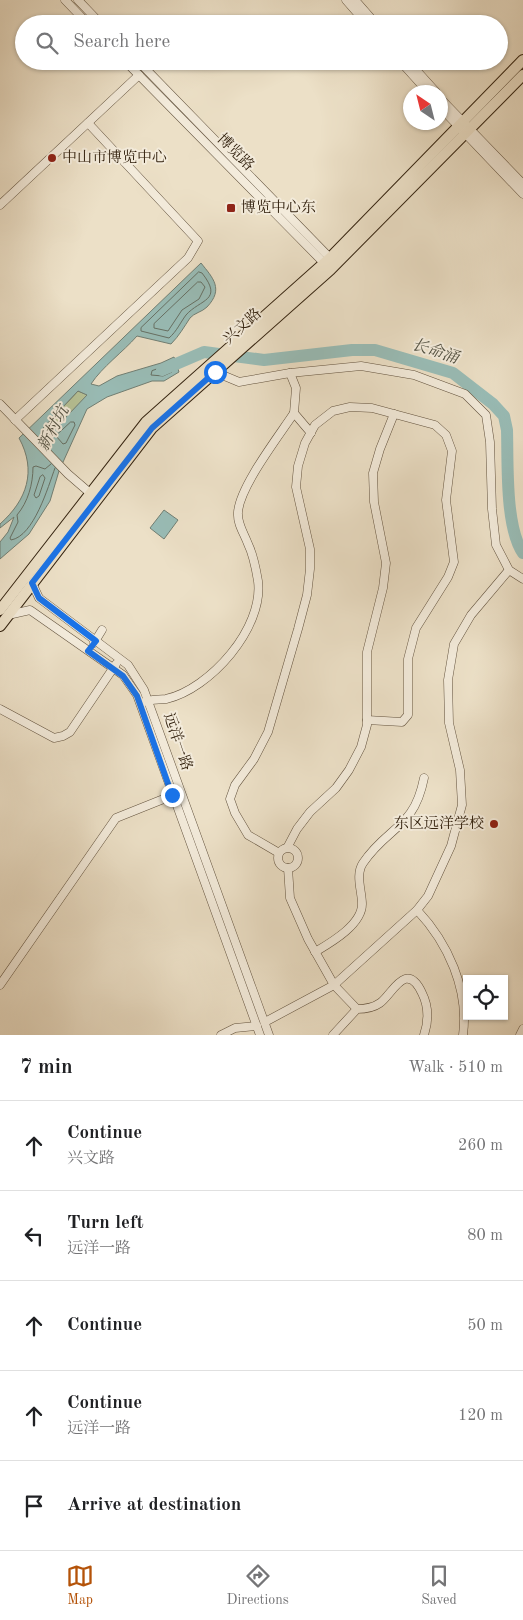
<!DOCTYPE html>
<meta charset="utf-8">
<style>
:root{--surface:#fff;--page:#f2f2f2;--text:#202124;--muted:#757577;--line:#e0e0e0;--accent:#b45309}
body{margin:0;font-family:"Old Standard TT","Noto Serif SC",serif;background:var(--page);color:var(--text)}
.controls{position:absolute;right:15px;bottom:15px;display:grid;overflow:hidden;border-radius:0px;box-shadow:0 1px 4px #0004}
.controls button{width:45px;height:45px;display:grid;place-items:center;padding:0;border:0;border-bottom:1px solid var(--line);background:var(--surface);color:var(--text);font:25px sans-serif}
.compass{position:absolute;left:403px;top:85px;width:45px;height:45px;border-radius:50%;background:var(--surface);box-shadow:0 1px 4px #0004;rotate:325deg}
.stop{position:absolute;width:15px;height:15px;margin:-11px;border:4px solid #1a73e8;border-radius:50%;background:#fff}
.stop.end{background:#1a73e8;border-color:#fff;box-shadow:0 1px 5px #0008}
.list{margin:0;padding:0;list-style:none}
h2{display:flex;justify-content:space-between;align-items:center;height:65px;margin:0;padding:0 20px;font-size:21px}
h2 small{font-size:16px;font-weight:400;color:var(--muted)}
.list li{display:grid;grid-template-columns:32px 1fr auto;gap:15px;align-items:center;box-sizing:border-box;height:90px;padding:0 20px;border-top:1px solid var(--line)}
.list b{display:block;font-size:19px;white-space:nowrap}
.list p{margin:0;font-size:16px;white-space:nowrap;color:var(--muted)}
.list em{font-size:16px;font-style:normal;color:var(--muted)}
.icon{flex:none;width:28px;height:28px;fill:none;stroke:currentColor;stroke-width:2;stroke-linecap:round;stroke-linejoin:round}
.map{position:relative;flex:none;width:523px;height:1035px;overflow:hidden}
.search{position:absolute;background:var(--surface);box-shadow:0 1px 4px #0004;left:15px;right:15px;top:15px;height:55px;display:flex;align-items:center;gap:12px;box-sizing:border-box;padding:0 18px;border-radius:28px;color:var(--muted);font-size:19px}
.sheet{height:515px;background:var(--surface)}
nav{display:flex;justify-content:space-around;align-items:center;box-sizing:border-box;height:70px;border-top:1px solid var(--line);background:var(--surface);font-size:14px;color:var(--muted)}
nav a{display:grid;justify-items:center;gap:2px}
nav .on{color:var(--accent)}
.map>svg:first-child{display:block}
.green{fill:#b7c296;stroke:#767253}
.water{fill:#99bdb7;stroke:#717f74;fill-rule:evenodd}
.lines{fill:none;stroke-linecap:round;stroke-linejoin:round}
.shore{stroke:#667064;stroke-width:1}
.river{stroke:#99bdb7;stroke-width:12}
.minor-casing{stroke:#62523e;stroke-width:9}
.major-casing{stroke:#342310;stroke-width:12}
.minor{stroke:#f3ebdb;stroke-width:8}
.major{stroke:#ece0c7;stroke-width:10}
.route{stroke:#1a73e8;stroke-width:6}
.poi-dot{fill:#8f2418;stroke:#f3ebdb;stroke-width:2}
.labels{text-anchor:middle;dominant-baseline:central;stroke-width:4;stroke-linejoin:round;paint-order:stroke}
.street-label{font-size:15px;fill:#342310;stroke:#f3ebdb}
.poi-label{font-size:15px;fill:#342310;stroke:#f3ebdb;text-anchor:start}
.water-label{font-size:16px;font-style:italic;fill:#525142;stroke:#f3ebdb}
</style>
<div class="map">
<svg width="523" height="1035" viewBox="0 0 523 1035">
<rect width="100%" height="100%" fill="#ece0c7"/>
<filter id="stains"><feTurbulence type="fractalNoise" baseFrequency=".004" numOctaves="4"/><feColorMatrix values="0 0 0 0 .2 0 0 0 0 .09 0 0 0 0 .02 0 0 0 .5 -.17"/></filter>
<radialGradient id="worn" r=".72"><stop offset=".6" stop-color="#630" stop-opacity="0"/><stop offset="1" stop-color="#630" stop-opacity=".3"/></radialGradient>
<polygon class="green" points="78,391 88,395 49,435 43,428"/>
<g class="water">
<path d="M201,263C213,278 224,289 207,307C202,312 194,313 190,318C184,327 179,336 171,344L137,336C123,352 102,367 91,384L99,386L117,376L161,363L174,357L179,372L164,381H152L107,397L87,409L59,471L50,501L29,534L0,559V542L8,532L14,517L0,528V524C27,500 37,471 19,438ZM78,391L87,395L49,435L43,428Z"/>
<polygon points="164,510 178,520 164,539 150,528"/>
</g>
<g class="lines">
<g class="shore">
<path d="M199,272L202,273C224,301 200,299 186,315C180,323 177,331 169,338L141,331V328Z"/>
<polygon points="198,282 201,282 205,287 199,299 182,310 168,331 154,328 154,324"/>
<polygon points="169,365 172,367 172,372 163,376 151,375 152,371"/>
<polygon points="71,422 74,422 75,425 66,443 63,444 56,436"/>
<path d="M51,464L45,469L36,466L33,467C33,484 28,502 17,515L18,522L10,538L11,540C34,536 48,487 55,468"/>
<polygon points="43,475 45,478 39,496 36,498 34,495 40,477"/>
</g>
<path class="river" d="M162,370L204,352L264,360L352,350H375L453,373L493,404L504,416L507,430C508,462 505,527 523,553"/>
<defs>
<g id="minor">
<polyline points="65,0 88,24"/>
<polyline points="78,0 101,24"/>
<polyline points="346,0 367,24"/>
<polyline points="355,0 376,24"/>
<polyline points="125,61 324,263"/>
<polyline points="138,61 330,258"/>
<polyline points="400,61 428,92"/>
<polyline points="408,61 436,92"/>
<polyline points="440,98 523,184"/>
<polyline points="440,107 523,194"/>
<polyline points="0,205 139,75"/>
<polyline points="215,372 239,382 290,373 361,366 414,375 465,394 486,415 490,442 492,509 496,545 509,570 523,579"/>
<polyline points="290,373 296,388 294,413 311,433"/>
<polyline points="0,404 68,474 90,493"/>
<polyline points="15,420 188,258 198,241 88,123"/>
<polyline points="32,583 39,598 128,665 144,690 269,1035"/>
<polyline points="8,615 30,610 123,675 137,695 260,1035"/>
<polyline points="94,643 102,630"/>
<path d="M144,702C152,699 158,700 166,699C210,689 264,628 258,581C256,569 253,554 248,544C244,533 237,524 238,512C240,486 279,436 294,413"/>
<polyline points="0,709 54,738 63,736 70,732 116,664"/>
<polyline points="287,848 297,829 310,812 336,788 349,770 361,747 367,725 367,652 383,588 386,563 374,502 373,473 380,449 394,414"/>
<circle cx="288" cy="858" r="10"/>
<polyline points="279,853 248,835 235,813 230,799 235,785 254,759 268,732 298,629 307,595 310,569 310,549 296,487 298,466 305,443 315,425 333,411 350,407 372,408 435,425 446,435 452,451 446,500 454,562 448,577 416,628 408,659 408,715 402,722 367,720"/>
<polyline points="288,868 290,898 308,939 334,985 357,1009"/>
<path d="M315,952C330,943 362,925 362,904C362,891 355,875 363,863C388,826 414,829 424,778"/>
<polyline points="0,985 116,818 176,794"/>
<polyline points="265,1022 334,985 417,910"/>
<polyline points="221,1035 235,1028 257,1026"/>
<path d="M333,1035L357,1009C365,1009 373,1008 380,1003C392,995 406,959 422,993C429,1007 429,1020 424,1035"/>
<path d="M463,1035C469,989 448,943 417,910L428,896L451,846L462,805L460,770L449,723L448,680L454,644L471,615L509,570"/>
<polyline points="520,1035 523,1029"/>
</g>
<g id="major">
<polyline points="0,610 146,422 330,258 523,60"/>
<polyline points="0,626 152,428 330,270 523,75"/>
</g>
</defs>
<use href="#minor" class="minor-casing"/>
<use href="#major" class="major-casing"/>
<use href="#minor" class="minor"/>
<use href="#major" class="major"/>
</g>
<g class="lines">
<polyline class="route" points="172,795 137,696 123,676 88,651 96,641 39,598 32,583 152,428 215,372"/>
</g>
<g class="poi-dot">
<circle cx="52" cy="158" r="5"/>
<rect x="226" y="203" width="10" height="10" rx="2.5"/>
<circle cx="494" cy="824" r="5"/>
</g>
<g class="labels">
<g class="street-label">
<text transform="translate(235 153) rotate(45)">博览路</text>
<text transform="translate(243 327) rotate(-42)">兴文路</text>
<text transform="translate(177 742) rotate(71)">远洋一路</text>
</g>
<g class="poi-label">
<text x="62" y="158">中山市博览中心</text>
<text x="241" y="208">博览中心东</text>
<text x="484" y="824" text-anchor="end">东区远洋学校</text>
</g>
<g class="water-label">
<text transform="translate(435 352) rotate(18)">长命涌</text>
<text transform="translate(54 429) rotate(-62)">新村坑</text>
</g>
</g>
<rect width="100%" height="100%" filter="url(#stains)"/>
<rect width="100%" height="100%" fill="url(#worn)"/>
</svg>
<div class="controls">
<button><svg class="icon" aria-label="locate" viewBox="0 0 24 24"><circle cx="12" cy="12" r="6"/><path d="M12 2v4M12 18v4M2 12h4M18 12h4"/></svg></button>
</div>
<svg class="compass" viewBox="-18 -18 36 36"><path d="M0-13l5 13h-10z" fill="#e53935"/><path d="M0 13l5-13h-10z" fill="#757577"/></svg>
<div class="stop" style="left:215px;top:372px"></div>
<div class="stop end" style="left:172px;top:795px"></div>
<div class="search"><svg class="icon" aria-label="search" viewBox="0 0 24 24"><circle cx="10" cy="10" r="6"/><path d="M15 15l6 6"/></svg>Search here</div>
</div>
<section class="sheet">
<h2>7 min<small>Walk · 510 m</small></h2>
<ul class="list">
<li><svg class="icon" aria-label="ahead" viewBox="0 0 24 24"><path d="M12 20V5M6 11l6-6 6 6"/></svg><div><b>Continue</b><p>兴文路</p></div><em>260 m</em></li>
<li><svg class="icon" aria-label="left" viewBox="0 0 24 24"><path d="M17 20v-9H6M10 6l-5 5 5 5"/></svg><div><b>Turn left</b><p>远洋一路</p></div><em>80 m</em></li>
<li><svg class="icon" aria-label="ahead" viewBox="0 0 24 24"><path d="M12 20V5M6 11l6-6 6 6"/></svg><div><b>Continue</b></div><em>50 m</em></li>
<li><svg class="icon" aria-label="ahead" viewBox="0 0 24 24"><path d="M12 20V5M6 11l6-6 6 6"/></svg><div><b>Continue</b><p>远洋一路</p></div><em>120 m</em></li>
<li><svg class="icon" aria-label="arrive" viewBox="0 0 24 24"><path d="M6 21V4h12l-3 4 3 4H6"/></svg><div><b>Arrive at destination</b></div></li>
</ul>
</section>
<nav>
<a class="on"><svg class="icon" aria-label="map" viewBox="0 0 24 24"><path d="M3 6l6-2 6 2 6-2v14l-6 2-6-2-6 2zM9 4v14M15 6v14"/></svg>Map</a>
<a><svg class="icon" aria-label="directions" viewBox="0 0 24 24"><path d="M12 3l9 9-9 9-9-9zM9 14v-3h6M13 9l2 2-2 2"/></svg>Directions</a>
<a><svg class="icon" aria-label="saved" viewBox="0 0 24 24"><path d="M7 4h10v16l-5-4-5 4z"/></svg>Saved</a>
</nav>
